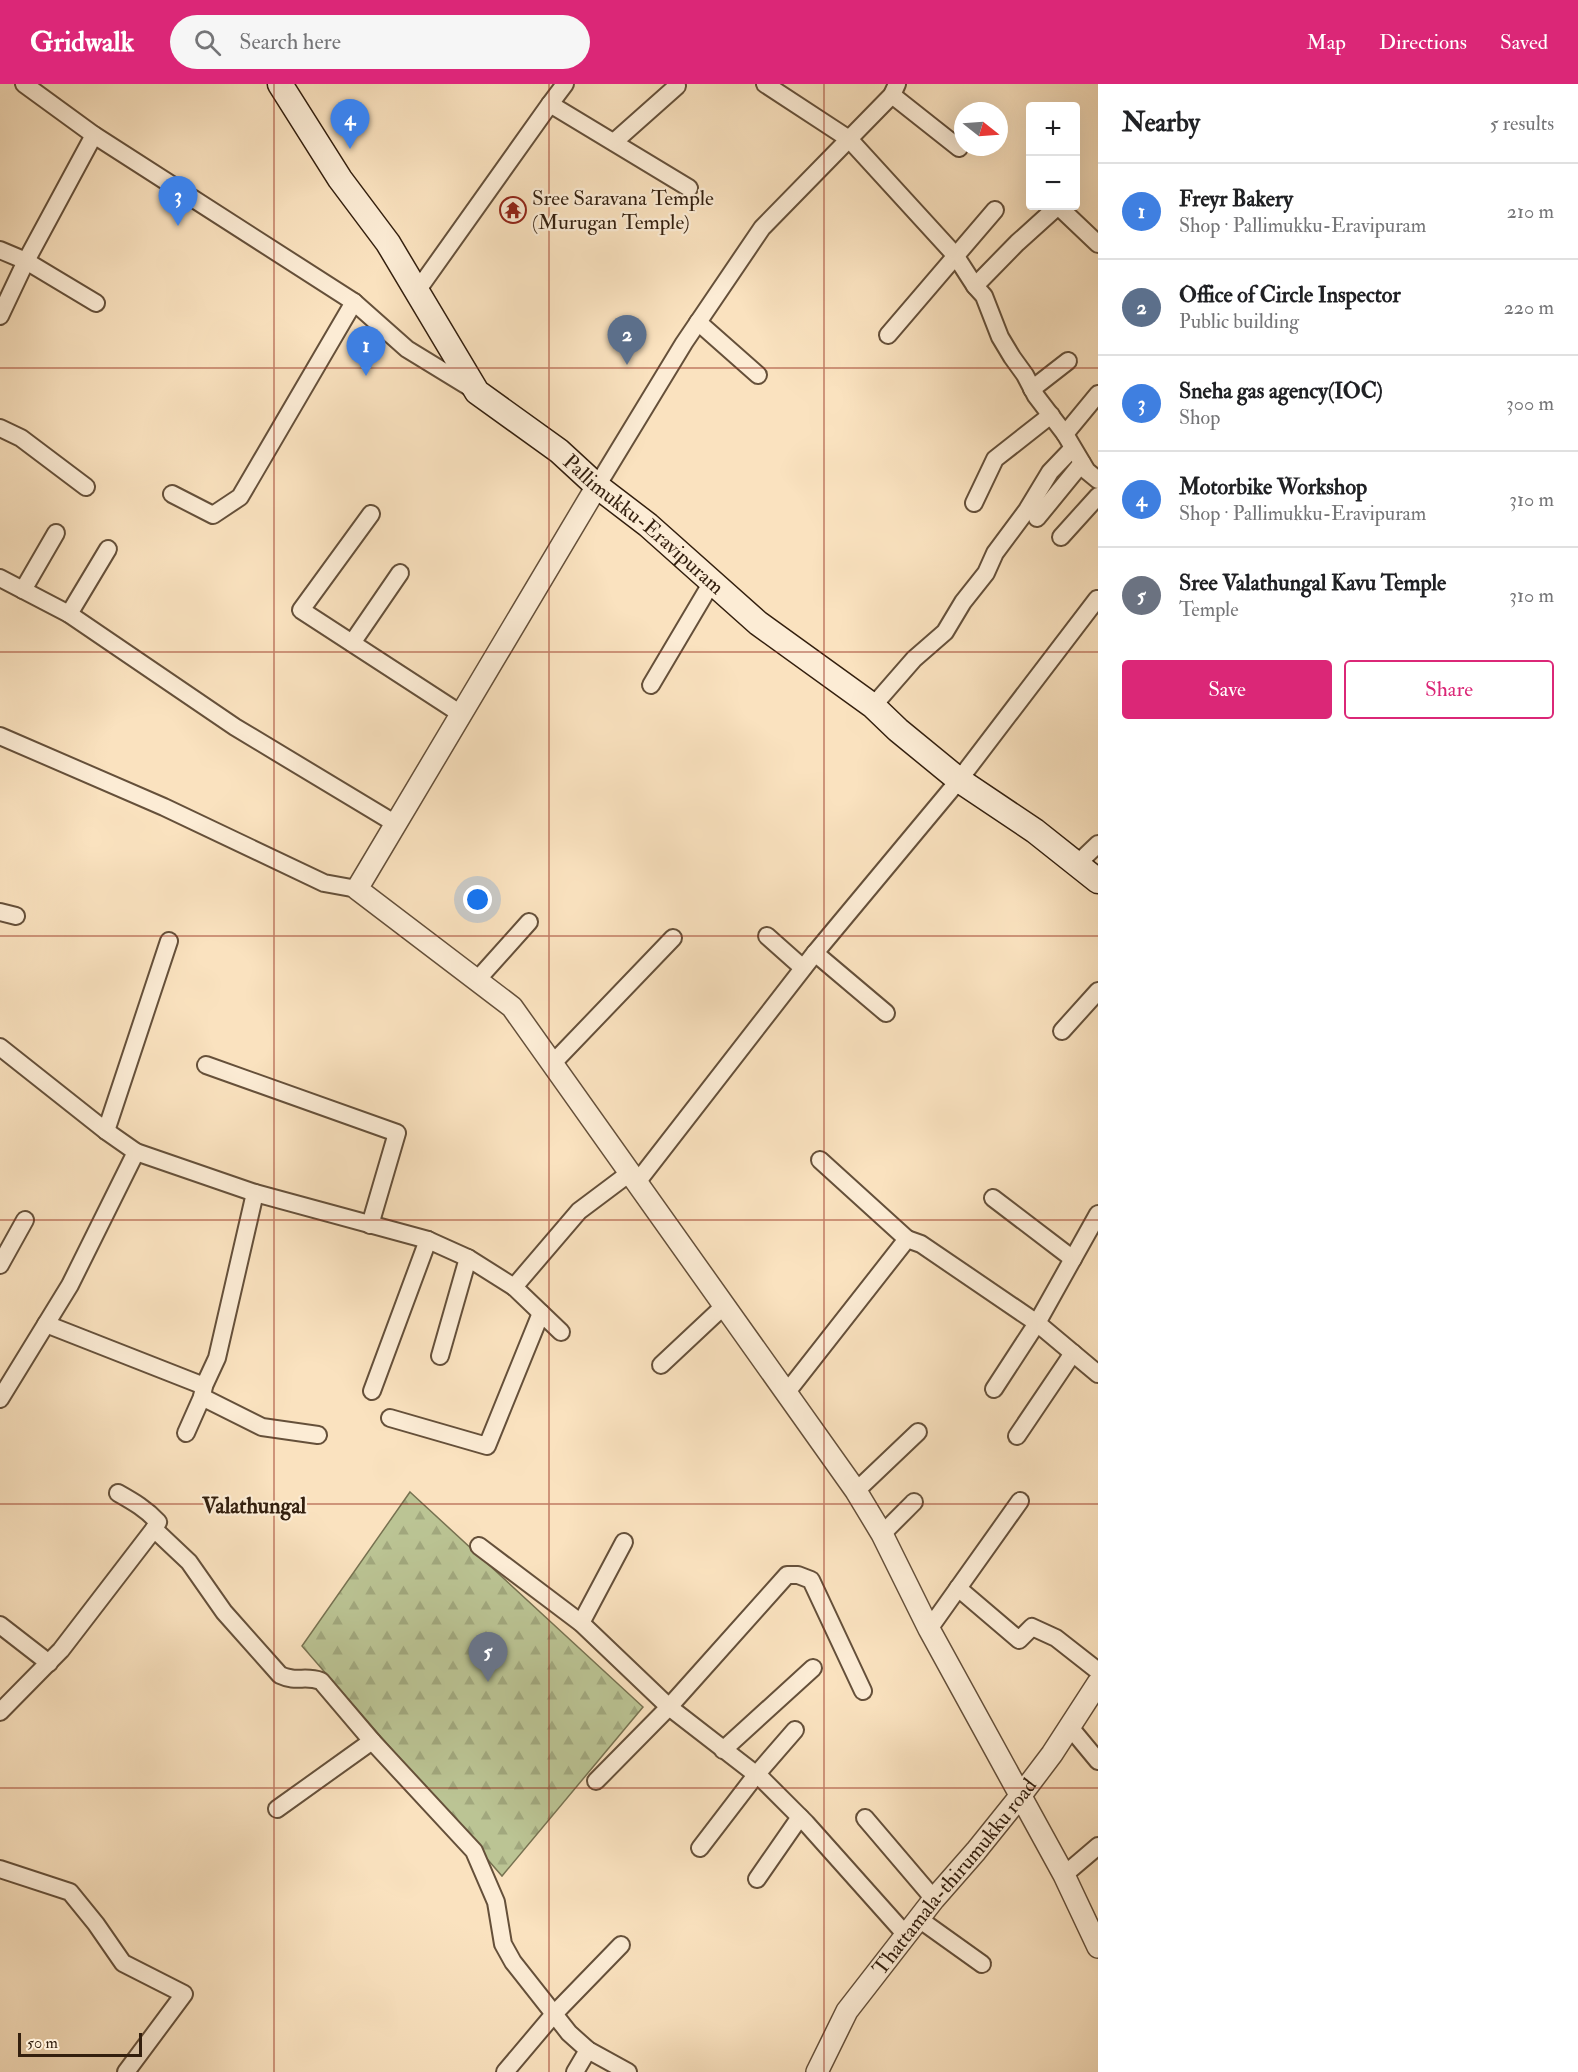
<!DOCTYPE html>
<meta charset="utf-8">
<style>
:root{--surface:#fff;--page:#f6f6f6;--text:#202124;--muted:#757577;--line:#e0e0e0;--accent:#db2777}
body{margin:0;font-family:"IM FELL Double Pica",serif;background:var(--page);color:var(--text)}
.controls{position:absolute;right:18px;top:18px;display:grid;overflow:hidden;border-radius:6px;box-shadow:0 6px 24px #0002}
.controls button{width:54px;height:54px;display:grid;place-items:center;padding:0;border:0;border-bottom:2px solid var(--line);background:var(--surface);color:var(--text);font:30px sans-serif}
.compass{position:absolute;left:954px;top:18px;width:54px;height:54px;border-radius:50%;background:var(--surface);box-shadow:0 6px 24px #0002;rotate:107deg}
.scale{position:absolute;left:18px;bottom:15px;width:124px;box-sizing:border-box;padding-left:6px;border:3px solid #331f0e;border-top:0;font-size:16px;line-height:21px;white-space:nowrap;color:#331f0e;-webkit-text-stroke:4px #fcecd5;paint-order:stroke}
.you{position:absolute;left:478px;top:816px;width:21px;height:21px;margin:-15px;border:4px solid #fff;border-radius:50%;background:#1a73e8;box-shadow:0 0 0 9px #1a73e833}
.badge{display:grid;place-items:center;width:39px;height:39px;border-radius:50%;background:var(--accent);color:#fff;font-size:20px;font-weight:700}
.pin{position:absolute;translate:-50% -50px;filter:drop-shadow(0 2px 3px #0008)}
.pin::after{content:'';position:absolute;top:32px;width:21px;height:18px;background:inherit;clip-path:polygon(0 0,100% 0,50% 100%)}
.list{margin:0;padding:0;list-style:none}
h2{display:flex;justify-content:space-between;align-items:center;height:78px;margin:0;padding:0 24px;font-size:26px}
h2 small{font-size:20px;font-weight:400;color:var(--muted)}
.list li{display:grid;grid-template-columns:39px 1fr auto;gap:18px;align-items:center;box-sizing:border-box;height:96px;padding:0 24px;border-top:2px solid var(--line)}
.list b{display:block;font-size:22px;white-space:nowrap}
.list p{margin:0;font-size:20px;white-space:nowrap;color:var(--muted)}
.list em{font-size:20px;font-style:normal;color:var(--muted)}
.actions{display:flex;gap:12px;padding:18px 24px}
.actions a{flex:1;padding:14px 0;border:2px solid var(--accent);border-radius:6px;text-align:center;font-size:21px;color:var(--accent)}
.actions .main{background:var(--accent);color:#fff}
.icon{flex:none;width:33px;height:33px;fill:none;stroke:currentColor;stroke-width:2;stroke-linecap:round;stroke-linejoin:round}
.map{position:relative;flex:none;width:1098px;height:1988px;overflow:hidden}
header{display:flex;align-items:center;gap:36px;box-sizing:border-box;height:84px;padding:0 30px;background:var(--accent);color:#fff}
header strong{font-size:28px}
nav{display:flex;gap:33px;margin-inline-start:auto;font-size:21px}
.search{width:420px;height:54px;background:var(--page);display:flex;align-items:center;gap:15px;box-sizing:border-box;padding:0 21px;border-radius:33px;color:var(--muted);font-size:22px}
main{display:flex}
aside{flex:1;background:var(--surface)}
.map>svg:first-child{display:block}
.forest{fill:url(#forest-firs);stroke:#777251;stroke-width:1.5}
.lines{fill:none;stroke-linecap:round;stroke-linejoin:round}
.minor-casing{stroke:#65503a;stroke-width:20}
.tertiary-casing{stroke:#65503a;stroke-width:24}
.secondary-casing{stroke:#331f0e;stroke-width:27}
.minor{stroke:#fcecd5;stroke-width:16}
.tertiary{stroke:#fcecd5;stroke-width:21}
.secondary{stroke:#fcecd5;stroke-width:24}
.grid{fill:none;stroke:#8f2418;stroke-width:1.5;stroke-opacity:0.55}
.labels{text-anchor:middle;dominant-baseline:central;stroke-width:4.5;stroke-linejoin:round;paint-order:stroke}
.poi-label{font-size:21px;fill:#331f0e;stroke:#fcecd5;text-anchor:start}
.street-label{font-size:21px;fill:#331f0e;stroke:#fcecd5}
.neighbourhood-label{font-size:22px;font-weight:bold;fill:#331f0e;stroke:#fcecd5}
</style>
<header>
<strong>Gridwalk</strong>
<div class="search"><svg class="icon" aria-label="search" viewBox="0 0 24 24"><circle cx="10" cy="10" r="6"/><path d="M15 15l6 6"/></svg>Search here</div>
<nav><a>Map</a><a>Directions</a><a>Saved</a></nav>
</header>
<main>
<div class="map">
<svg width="1098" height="1988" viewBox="0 0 1098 1988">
<defs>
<pattern id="forest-firs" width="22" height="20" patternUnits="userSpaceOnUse" patternTransform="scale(1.5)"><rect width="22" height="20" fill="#bbc494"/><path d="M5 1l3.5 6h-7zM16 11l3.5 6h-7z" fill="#a1a87e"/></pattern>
</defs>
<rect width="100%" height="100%" fill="#fae2bf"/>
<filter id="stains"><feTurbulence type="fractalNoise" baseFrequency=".00333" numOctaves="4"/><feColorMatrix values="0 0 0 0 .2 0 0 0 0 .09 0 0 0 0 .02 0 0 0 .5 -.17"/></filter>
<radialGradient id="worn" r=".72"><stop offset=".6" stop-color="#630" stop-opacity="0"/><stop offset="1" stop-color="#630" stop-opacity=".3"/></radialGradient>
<polygon class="forest" points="410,1408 643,1623 502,1792 302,1562"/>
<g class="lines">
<defs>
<g id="minor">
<polyline points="24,0 94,51 354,218 407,265 474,306"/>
<polyline points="897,0 892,11 849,55 955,171 975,202"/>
<polyline points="892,11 959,64"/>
<polyline points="550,20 565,0"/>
<polyline points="614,58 677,2"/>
<polyline points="1058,122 1017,159 975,202 984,212 1000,253 1012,273 1025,291 1036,312 1065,350 1087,387 1098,396"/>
<polyline points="1058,122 1098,160"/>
<polyline points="0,166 26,177 96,219"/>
<polyline points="417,207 550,20 689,104"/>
<polyline points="0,232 26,177 94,51"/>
<polyline points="698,238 758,291"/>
<polyline points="888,251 995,126"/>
<polyline points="1032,305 1068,277"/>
<polyline points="0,344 21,354 86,403"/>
<polyline points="1065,350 1098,310"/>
<polyline points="597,402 684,259 762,144 849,55 765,0"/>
<polyline points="172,410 213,431 240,413 354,218"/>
<polyline points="974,419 995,375 1051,331"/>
<polyline points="371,430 301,526 461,630"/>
<polyline points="1037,434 1082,379"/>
<polyline points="1061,453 1098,412"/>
<polyline points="0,494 69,530 235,643 396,740"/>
<polyline points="23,506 56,449"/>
<polyline points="69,530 108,465"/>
<polyline points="352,559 400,489"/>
<polyline points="651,601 712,498"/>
<polyline points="873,622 914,575 945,548 963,518 986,489 995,469 1027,426 1050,388 1072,365"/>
<polyline points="0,652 164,723 324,799 357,805"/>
<polyline points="1077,780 1098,760"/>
<polyline points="0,828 16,832"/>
<polyline points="767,852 803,884"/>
<polyline points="815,869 886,929"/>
<polyline points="477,896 529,838"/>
<polyline points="1062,947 1098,907"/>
<polyline points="0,963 106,1047 136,1068 255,1109 428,1156 468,1174 514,1203 579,1127 631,1088"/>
<polyline points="553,979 673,854"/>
<polyline points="206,981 397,1049 370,1141"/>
<polyline points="106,1047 169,857"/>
<polyline points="820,1076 907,1155"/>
<polyline points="638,1097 815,869 959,696 1097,515"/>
<polyline points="255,1109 217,1274 204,1302 202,1313 262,1343 318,1351"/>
<polyline points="993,1114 1073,1175"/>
<polyline points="0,1181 25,1136"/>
<polyline points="514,1203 561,1248"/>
<polyline points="46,1240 204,1302"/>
<polyline points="440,1272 468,1174"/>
<polyline points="661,1281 725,1221"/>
<polyline points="994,1305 1037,1239 1098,1130"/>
<polyline points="372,1307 428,1156"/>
<polyline points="787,1308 907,1155 921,1160 1037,1239 1098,1290"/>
<polyline points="0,1315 70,1201 136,1068"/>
<polyline points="390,1334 487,1362 541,1229"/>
<polyline points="186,1349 202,1313"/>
<polyline points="1017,1352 1073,1269"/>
<polyline points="856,1407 918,1348"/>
<path d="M118,1409C134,1418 146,1425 158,1438L154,1445"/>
<polyline points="882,1450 914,1418"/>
<polyline points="479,1462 581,1539 669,1623 762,1695 806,1739 906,1851"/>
<polyline points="958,1504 1019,1556 1032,1543 1056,1554 1098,1587"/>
<polyline points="581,1539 624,1458"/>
<polyline points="0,1541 49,1579"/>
<polyline points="929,1545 1020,1417"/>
<path d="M0,1628L61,1566L154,1445L189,1478L224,1528L280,1591C297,1599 304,1591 321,1597L372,1657L474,1767L496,1818L503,1860L513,1878L569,1949L588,1966L628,1988"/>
<polyline points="1069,1642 1098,1677"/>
<polyline points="723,1666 813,1584"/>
<polyline points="596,1697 669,1623 787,1491 798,1491 811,1496 863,1607"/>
<polyline points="277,1725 372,1657"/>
<polyline points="865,1734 934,1815"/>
<polyline points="700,1764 756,1691 795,1646"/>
<polyline points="0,1785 70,1808 96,1840 123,1879 184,1910 126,1988"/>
<polyline points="1064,1791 1098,1762"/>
<polyline points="757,1795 800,1733"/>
<polyline points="919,1835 982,1880"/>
<polyline points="505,1988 554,1930 621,1861"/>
<polyline points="575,1988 588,1966"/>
</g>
<g id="tertiary">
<polyline points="597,402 357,805 512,923 856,1407 882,1450 929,1545 1064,1791 1098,1863"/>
<path id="s1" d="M817,1988L847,1927L934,1815L976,1767L1021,1711L1052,1670L1098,1599"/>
</g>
<g id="secondary">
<path id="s2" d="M280,0L340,95L388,159L477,308L559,367L597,402L648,441L758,539L873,622L898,646L959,696L1035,747L1098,797"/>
</g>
</defs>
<use href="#minor" class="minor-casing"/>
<use href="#tertiary" class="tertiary-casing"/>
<use href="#secondary" class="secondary-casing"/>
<use href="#minor" class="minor"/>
<use href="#tertiary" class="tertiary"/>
<use href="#secondary" class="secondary"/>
</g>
<path class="grid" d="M274,0V1988M549,0V1988M824,0V1988M0,284H1098M0,568H1098M0,852H1098M0,1136H1098M0,1420H1098M0,1704H1098"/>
<defs>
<symbol id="temple-ring" viewBox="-11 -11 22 22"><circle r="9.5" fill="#fcecd5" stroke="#8f2418" stroke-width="1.5"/><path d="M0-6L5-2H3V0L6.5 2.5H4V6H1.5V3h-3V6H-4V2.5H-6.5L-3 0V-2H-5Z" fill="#8f2418"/></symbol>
</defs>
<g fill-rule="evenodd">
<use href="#temple-ring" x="498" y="111" width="30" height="30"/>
</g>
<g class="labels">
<g class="poi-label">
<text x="532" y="114">Sree Saravana Temple<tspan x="532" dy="24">(Murugan Temple)</tspan></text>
</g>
<g class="street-label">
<text stroke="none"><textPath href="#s2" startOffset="579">Pallimukku-Eravipuram</textPath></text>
<text stroke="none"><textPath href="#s1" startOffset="240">Thattamala-thirumukku road</textPath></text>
</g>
<g class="neighbourhood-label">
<text x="254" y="1422">Valathungal</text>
</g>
</g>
<rect width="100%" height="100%" filter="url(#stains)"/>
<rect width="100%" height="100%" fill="url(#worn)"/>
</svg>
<div class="controls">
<button>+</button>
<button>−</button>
</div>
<svg class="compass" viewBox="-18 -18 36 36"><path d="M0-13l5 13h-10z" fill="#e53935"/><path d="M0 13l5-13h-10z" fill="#757577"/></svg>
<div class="scale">50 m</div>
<div class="you"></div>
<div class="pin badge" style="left:366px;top:292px;background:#3f7fe0">1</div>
<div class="pin badge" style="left:627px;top:281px;background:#5c6f8a">2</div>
<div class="pin badge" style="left:178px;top:142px;background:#3f7fe0">3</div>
<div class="pin badge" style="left:350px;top:65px;background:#3f7fe0">4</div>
<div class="pin badge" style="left:488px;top:1598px;background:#6b7280">5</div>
</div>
<aside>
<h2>Nearby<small>5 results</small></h2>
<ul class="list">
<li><span class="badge" style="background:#3f7fe0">1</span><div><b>Freyr Bakery</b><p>Shop · Pallimukku-Eravipuram</p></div><em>210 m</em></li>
<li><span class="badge" style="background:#5c6f8a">2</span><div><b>Office of Circle Inspector</b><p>Public building</p></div><em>220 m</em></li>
<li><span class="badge" style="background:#3f7fe0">3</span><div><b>Sneha gas agency(IOC)</b><p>Shop</p></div><em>300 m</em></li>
<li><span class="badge" style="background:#3f7fe0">4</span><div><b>Motorbike Workshop</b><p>Shop · Pallimukku-Eravipuram</p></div><em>310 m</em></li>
<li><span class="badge" style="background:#6b7280">5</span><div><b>Sree Valathungal Kavu Temple</b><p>Temple</p></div><em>310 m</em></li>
</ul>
<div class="actions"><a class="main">Save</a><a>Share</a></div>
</aside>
</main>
